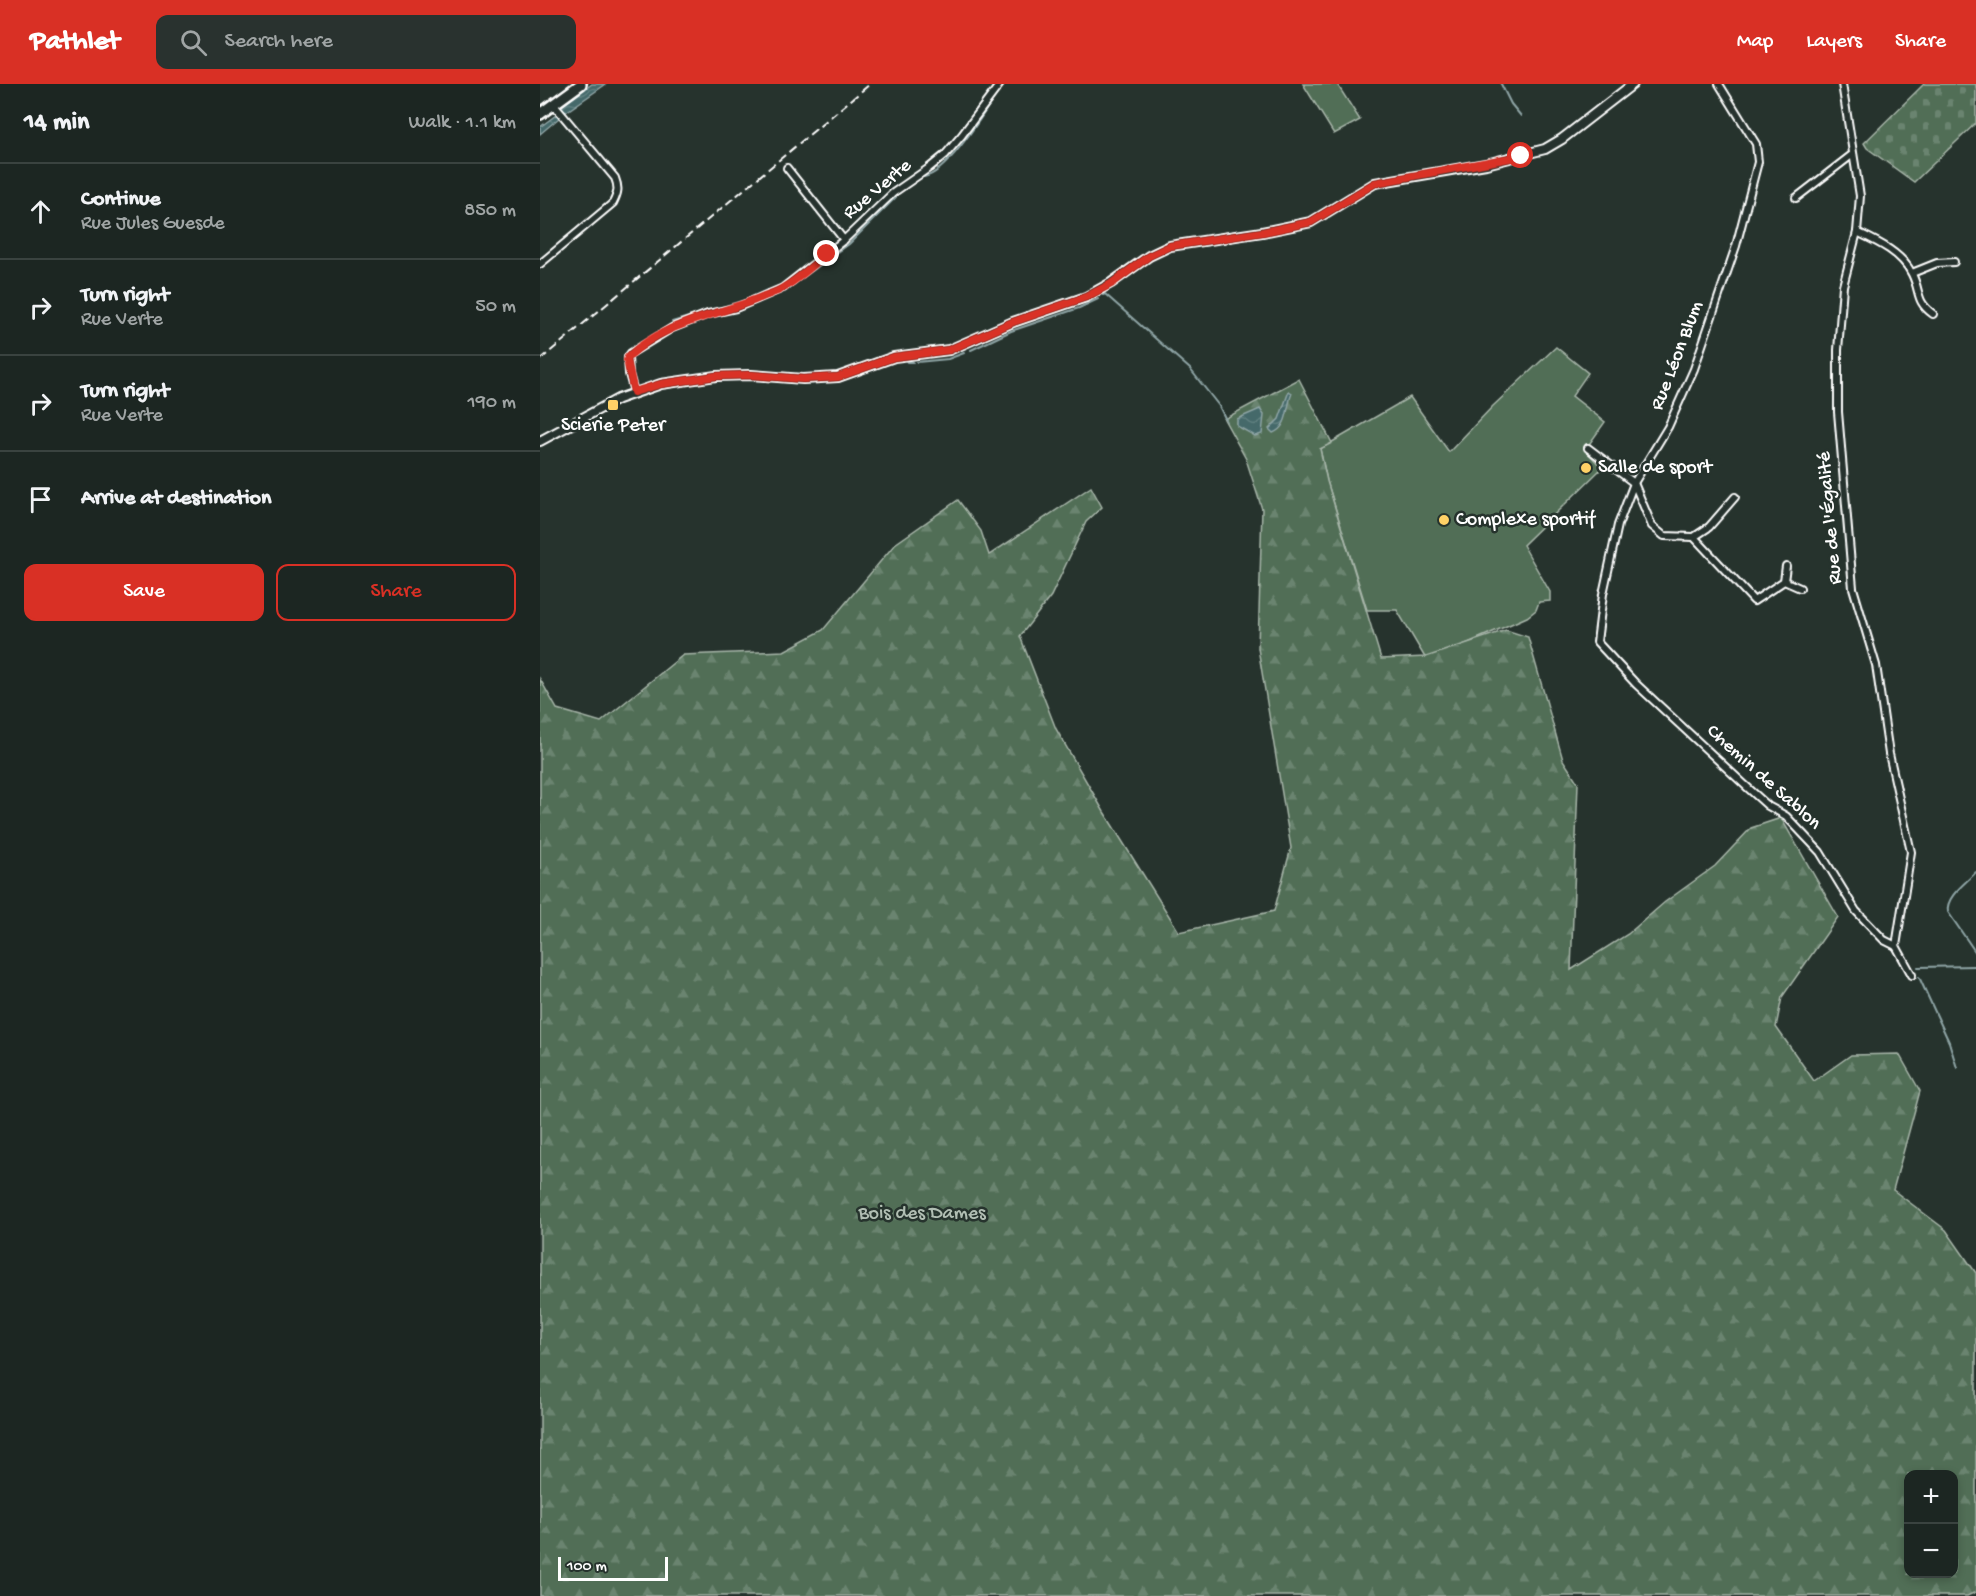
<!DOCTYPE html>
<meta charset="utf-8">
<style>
:root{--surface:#1c2622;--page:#29322f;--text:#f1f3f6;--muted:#a0a5a5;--line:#3a4340;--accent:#d93025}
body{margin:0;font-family:"Gochi Hand",sans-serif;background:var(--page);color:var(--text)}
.controls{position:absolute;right:18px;bottom:18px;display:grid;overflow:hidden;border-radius:12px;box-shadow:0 3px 9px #0003}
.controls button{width:54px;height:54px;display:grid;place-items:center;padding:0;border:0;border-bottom:2px solid var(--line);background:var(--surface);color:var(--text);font:30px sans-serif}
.scale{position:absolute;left:18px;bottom:15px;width:110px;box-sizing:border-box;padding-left:6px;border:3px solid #fff;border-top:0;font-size:16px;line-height:21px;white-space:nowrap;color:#fff;-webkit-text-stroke:4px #26332d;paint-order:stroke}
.stop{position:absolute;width:18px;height:18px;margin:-14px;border:4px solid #d93025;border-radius:50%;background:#fff}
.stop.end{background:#d93025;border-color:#fff;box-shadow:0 2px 6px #0008}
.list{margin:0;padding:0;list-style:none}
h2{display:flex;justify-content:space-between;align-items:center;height:78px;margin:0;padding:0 24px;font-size:26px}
h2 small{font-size:20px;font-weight:400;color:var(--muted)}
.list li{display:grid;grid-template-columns:39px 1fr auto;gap:18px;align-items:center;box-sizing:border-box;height:96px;padding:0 24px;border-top:2px solid var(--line)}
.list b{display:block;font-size:22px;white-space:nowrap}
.list p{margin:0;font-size:20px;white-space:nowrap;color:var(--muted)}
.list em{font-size:20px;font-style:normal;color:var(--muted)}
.actions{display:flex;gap:12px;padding:18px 24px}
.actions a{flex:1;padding:14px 0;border:2px solid var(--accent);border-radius:12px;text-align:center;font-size:21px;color:var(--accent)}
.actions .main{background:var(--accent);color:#fff}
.icon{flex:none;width:33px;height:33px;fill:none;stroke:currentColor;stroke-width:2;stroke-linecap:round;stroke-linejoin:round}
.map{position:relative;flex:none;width:1436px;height:1512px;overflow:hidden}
header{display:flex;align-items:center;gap:36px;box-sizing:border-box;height:84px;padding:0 30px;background:var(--accent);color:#fff}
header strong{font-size:28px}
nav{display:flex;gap:33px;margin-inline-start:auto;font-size:21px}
.search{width:420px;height:54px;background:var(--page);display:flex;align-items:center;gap:15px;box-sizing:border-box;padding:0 21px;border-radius:12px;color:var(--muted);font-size:22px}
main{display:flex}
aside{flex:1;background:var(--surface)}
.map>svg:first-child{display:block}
.green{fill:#516e56;stroke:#a8b6aa;stroke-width:1.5}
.forest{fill:url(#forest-firs);stroke:#a8b6aa;stroke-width:1.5;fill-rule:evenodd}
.cemetery{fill:url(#cemetery-stones);stroke:#a8b6aa;stroke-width:1.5}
.water{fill:url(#water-waves);stroke:#8fa5a6;stroke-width:1.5}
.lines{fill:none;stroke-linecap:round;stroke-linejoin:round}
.stream{stroke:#8fa5a6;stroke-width:2}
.minor-casing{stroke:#fff;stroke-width:10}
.tertiary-casing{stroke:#fff;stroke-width:12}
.secondary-casing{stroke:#fff;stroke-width:14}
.minor{stroke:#26332d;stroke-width:6}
.tertiary{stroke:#26332d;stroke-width:8}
.secondary{stroke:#26332d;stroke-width:9}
.rail{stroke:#fff;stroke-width:2;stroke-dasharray:9 4.5;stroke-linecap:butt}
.route{stroke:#d93025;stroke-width:8}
.poi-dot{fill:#ffd166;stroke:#26332d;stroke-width:2}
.labels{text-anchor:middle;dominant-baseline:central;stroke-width:5;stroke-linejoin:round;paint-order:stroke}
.street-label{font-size:20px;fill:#fff;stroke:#26332d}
.poi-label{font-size:20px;fill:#fff;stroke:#26332d;text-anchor:start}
.park-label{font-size:20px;fill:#b1beb3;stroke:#26332d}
</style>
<header>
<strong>Pathlet</strong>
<div class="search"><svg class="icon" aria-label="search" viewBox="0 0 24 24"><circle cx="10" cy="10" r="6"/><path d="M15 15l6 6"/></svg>Search here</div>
<nav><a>Map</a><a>Layers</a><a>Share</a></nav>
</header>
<main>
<aside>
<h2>14 min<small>Walk · 1.1 km</small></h2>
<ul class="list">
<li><svg class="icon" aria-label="ahead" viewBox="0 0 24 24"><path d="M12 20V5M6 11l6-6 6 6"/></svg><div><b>Continue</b><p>Rue Jules Guesde</p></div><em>850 m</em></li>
<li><svg class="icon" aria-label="right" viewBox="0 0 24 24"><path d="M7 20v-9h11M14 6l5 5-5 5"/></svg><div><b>Turn right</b><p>Rue Verte</p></div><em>50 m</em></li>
<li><svg class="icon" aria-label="right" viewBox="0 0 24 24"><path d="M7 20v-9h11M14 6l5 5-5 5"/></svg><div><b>Turn right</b><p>Rue Verte</p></div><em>190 m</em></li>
<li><svg class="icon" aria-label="arrive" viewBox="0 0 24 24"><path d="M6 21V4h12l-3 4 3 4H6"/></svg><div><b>Arrive at destination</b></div></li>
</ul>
<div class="actions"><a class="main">Save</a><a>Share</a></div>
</aside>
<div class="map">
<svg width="1436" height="1512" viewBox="0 0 1436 1512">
<defs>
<pattern id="forest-firs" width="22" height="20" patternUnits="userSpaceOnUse" patternTransform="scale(1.5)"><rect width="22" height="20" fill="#516e56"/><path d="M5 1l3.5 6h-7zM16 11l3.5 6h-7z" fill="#6b846f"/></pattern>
<pattern id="cemetery-stones" width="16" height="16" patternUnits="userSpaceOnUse" patternTransform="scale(1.5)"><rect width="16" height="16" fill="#516e56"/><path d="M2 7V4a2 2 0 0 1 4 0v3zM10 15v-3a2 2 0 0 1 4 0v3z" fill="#6b846f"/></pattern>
<pattern id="water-waves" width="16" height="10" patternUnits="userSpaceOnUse" patternTransform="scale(1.5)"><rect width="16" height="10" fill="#44696a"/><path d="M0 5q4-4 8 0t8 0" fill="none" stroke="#608080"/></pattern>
</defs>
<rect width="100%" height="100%" fill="#26332d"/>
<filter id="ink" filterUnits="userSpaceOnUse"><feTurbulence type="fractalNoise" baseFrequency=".0167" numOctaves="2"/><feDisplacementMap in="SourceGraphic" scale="12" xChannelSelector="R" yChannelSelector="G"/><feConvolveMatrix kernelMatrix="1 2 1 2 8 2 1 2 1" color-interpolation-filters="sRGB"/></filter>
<g filter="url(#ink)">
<g class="green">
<polygon points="763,0 797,0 820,36 794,50"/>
<polygon points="1016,263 1048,289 1032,312 1065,338 1045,366 1062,384 983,461 1010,508 1010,517 999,518 996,526 987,533 887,577 857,526 827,526 787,397 780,365 870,313 909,368 953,322"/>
</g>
<path class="forest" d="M759,295L792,359L780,365L787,397L841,575L886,573L966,546L988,553L1023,676L1038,699L1031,886L1088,850L1125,818L1175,782L1211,744L1241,734L1298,833L1242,913L1236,943L1274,997L1311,971L1359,970L1380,1007L1353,1106L1406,1146L1436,1189V1508L1427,1512H0V595L17,625L61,638L143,571L244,567L283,546L355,460L418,416L441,447L449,471L551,403L562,423L546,438L511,512L480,552L516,645L564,728L639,848L734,827L751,764L718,564L722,425L706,375L684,335ZM1368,1390H1414V1490H1368Z"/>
<polygon class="cemetery" points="1384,0 1436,0 1436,39 1374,98 1327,64 1324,59"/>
<g class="water">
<polygon points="52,0 66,0 26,28 0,50 0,43 24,25 22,22"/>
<path d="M749,307L752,309C746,323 749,343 733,349L729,345L739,335Z"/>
<polygon points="720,325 724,331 722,350 715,352 697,342 697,335"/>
</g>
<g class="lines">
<g class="stream">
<polyline points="961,0 971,20 981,32"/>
<path d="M384,93C407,90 444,29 457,9"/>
<polyline points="246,206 309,160 356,113"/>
<polyline points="563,211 565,210 650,285 679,322 687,338"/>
<polyline points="132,238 205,216 227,206"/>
<polyline points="431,266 471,247 539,224 558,215"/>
<polyline points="367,278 373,278"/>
<polyline points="377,278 408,275 424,269"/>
<path d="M1436,788C1426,799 1405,813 1408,828L1436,869"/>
<polyline points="1378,883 1436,882"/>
<polyline points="1379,893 1409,958 1417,984"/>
</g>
<defs>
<g id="minor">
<polyline points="1179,0 1216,60 1218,78 1196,162 1154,285 1128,343 1094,399 1078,441 1063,510 1057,558 1096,600 1207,703 1228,722 1246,732 1280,768 1316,827 1344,856 1356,862"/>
<polyline points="1302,0 1320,112 1317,148 1303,202 1298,266 1298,328 1313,504 1336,581 1349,670 1371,768 1356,862"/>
<polyline points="247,84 304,156"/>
<polyline points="1256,114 1313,70"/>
<path d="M1317,148C1338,158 1362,169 1372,190C1381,208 1375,217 1393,230"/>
<path d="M0,180L73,119C78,109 79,104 75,94L14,21"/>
<polyline points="1372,189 1397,179 1414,178"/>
<polyline points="94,308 89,290 88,273 91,269 132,244 168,230 196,224 243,204 304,156 353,109 389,84 405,71 422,51 460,0"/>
<polyline points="1048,364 1094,399 1112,442 1124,452 1154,453 1214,517 1244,497 1260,504"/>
<polyline points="1154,453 1169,443 1195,413"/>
<polyline points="1244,497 1246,482"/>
<polyline points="1356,862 1372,891"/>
</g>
<polyline id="tertiary" points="0,357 78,315 121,300 176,292 211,291 263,295 298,293 354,273 409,266 473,238 546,213 571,199 609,172 630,162 722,148 771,138 835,99 946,80 1005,65 1022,55 1093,0"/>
<polyline id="secondary" points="0,30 41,0"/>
</defs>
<use href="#minor" class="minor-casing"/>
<use href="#tertiary" class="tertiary-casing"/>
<use href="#secondary" class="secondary-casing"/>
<use href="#minor" class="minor"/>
<use href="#tertiary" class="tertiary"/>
<use href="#secondary" class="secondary"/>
<polyline class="rail" points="0,276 330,0"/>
</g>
</g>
<g class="lines" filter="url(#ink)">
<path class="route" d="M287,170C273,181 259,195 243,204C237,208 229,210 222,213C177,232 125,237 88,273L87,276L94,308L121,300L176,292L211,291L263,295L298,293L354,273L409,266L473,238L546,213L571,200L609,172L630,162L723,148L771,138L835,99L981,72"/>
</g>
<g class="poi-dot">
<rect x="67" y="315" width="12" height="12" rx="3"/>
<circle cx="1046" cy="384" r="6"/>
<circle cx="904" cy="436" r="6"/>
</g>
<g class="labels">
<g class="street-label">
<text transform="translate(338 106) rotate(-40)">Rue Verte</text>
<text transform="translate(1138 272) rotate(-69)">Rue Léon Blum</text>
<text transform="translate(1291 434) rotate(-95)">Rue de l'Égalité</text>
<text transform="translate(1223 694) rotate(42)">Chemin de Sablon</text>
</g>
<g class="poi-label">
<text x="73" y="342" text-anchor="middle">Scierie Peter</text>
<text x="1058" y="384">Salle de sport</text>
<text x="916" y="436">Complexe sportif</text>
</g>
<g class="park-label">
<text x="382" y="1130">Bois des Dames</text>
</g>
</g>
</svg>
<div class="controls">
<button>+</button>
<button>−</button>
</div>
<div class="scale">100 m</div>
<div class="stop" style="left:981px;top:72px"></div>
<div class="stop end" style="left:287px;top:170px"></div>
</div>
</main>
